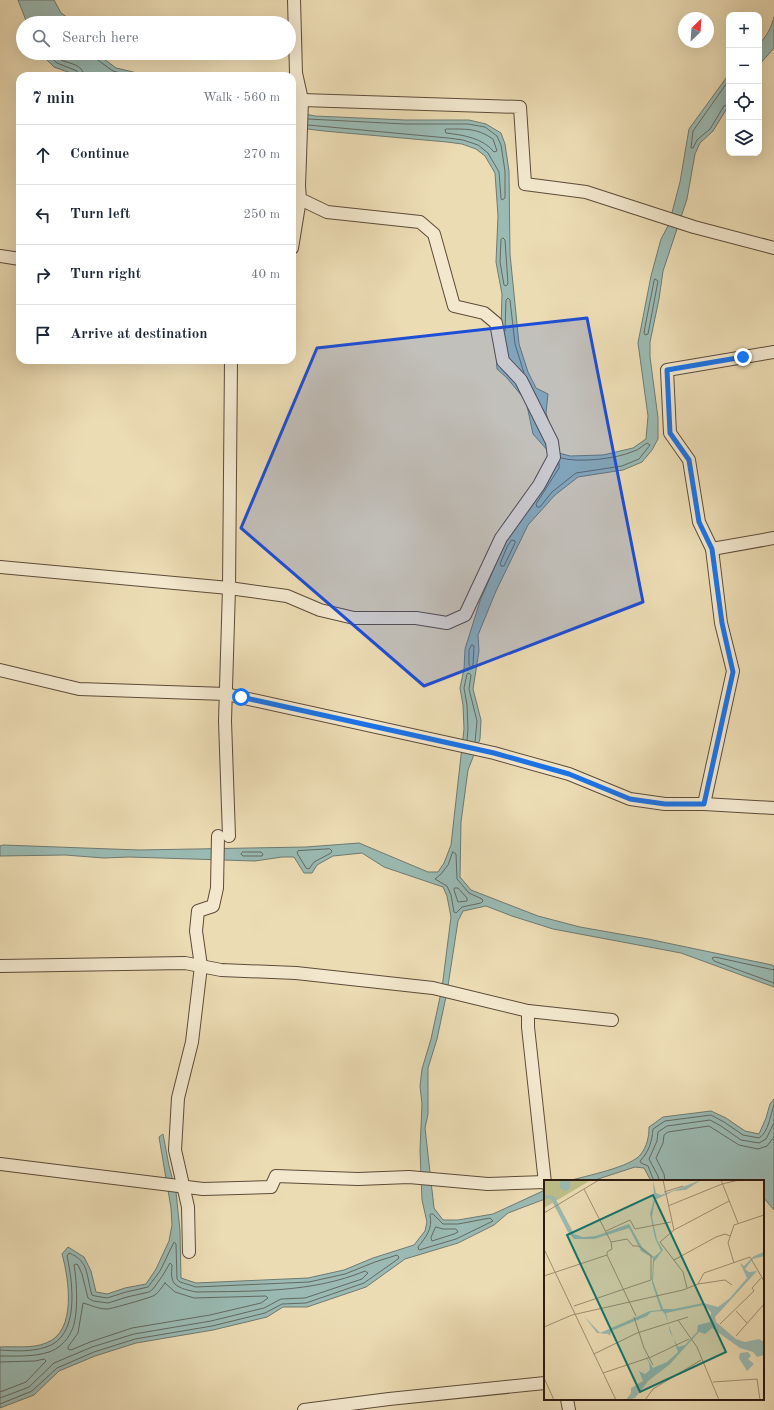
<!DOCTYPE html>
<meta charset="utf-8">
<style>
:root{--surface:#fff;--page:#f6f6f7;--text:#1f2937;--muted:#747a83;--line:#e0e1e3}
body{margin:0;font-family:"Old Standard TT",serif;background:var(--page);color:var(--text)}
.controls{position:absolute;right:12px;top:12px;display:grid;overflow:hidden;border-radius:8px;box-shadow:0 4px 16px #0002}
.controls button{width:36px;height:36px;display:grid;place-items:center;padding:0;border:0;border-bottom:1px solid var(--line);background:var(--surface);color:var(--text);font:20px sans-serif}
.compass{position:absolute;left:678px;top:12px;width:36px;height:36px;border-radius:50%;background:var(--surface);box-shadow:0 4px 16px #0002;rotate:25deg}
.stop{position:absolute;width:12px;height:12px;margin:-9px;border:3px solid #1a73e8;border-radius:50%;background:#fff}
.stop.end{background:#1a73e8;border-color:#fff;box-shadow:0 1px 4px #0008}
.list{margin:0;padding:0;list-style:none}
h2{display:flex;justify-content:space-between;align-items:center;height:52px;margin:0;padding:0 16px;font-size:17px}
h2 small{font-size:13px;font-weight:400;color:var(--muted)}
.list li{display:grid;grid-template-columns:26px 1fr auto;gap:12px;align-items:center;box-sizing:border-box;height:60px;padding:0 16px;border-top:1px solid var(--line)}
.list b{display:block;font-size:15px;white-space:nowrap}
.list em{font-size:13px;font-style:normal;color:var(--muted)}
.icon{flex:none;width:22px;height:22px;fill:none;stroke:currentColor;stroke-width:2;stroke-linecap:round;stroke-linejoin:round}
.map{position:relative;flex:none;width:774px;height:1410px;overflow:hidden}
.search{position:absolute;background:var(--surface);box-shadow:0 4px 16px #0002;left:16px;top:16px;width:280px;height:44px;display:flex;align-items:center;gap:10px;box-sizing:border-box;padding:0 14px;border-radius:22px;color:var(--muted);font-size:15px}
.panel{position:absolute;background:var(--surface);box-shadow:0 4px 16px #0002;left:16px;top:72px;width:280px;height:292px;border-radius:12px}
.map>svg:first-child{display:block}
.water{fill:#9abab3;stroke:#6e7a72}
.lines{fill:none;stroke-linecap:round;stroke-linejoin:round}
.shore{stroke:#646a62;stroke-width:1}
.street-casing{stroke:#5d4b39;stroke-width:14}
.street{stroke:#f3e8ce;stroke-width:12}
.route{stroke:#1a73e8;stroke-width:5}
.marked{fill:#1d4ed8;fill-opacity:0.2;stroke:#1d4ed8;stroke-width:3;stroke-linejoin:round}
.inset-road{fill:none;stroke:#a08f72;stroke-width:1}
.view{fill:#0f766e;fill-opacity:0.15;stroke:#0f766e;stroke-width:2}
.inset-edge{fill:none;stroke:#2d1b10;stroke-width:2}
</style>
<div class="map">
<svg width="774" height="1410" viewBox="0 0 774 1410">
<rect width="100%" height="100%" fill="#ecdcb4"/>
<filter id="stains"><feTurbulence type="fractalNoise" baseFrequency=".005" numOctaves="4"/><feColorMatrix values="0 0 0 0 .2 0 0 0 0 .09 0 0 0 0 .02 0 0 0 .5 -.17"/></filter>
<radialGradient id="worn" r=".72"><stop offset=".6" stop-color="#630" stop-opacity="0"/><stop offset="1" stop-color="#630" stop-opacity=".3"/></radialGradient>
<g class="water">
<polygon points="18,0 54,0 61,13 76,23 27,23"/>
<path d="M774,17V48L759,65V44C767,36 771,28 774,17Z"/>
<polygon points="40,53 96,53 116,68 150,76 79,76 54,67"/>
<path d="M729,74V105L713,131L700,143L695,154L687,199L663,271L659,299L650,342V357L658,418V439L652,450L642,462L623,470L578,477L555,495L528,525L496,591L478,635L479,651L473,689L481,720L480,739L468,770L461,822L460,877L471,890L538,916L580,927L648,939L772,965L774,966V987L681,953L553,929L512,916L486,906L463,911L458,921L447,992L437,1039L428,1068V1114L425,1128L434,1208L443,1220H458L493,1214L545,1190V1199L508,1213L494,1225L458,1243L405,1259L366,1287L307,1307H283L267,1317L213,1330L136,1343L95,1356L59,1371L34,1395L0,1408V1347C15,1346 32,1349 46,1343C77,1332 69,1279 62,1254L68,1247L84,1257L91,1271L96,1292L107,1294L125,1288L146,1284L156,1269L169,1241L172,1225L171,1208L159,1137L163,1134L169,1166L176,1192L180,1231L181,1278L196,1283L308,1278L344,1270L373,1258L414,1245L425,1231L427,1222L422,1200L420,1150L422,1104L420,1086L422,1069L431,1039L442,988L451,917L447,896L443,887L384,867L362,853L333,856L317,865L312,873H304L294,857H282L255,861L129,857L104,858L65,855L0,856V846L3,845L139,850L306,847L359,843L428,872H438L444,863L451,845L464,729L463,705L460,688L464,669L465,649L480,601L504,545L539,494L549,452L533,434L526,401L507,378L497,369L496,351L501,328L502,294L496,262L498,216L495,173L485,156L476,149L462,144L447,142L324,131L292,127V110L300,113L315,116L405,120H469L486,124L501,133L505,144L509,171L510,254L519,344L528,372L536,388L548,394L546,413L559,453L570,456L603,455L633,448L646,439L648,416L638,343L651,276L661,239L669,224L680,182L689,129Z"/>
<path d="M774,1099V1210L763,1197V1181H651L644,1168L635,1167L592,1181H568C585,1176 632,1167 641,1154C647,1146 649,1137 649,1127L663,1117L711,1111L726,1118L745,1131L759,1134L766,1118L770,1104Z"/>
</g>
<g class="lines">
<g class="shore">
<polyline points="46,53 57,63 77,71 79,76"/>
<path d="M53,53C55,55 58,58 61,60C70,64 83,64 84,76"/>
<polyline points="94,53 95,58 113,71 131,76"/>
<polyline points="729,80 693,131 691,148 693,148 697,140 710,129 724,106 729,104"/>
<polyline points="308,125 448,138 463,140 478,145 488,153 499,172 501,198 502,200 505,198 505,171 501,145 497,136 485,127 468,124 405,124 308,119"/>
<path d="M447,129C466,129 477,128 493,139L497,151L494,152C483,138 463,135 446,133L445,130Z"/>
<polygon points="503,238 505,240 508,284 506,286 504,285 500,262 501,240"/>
<polygon points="655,279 658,281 648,334 645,335 644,333 645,327 654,281"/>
<polyline points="505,331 506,300 508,298 510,300 515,344 524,373"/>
<path d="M559,463V468L536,504L537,507H540L552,492L576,473L622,466L639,459L650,445L647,443C643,445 639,450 634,451C617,459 578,463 561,458"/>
<polygon points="512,540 515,541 515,543 504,566 501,566 500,564 507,547"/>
<polygon points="472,645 474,646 473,665 471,667 469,665 469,650"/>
<polyline points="467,740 468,729 467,705 464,688 467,674 469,673 471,675 469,689 477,721 475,742"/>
<polygon points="330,849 332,851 331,853 314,862 309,869 306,868 297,853 298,851"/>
<polygon points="243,852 261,852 263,854 262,856 243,856 241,854"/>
<polygon points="453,852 456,854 457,879 469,893 482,899 483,901 481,903 462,907 456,913 454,912 451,895 447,886 435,879 441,874 448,865"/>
<polygon points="455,888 458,888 467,898 467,901 458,902 454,890"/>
<polyline points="774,970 715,957 712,958 714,961 774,983"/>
<path d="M654,1181L648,1166L641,1163L640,1161C649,1152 652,1141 653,1129L665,1121L711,1115L724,1122L743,1135L759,1138C769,1132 770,1115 774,1105"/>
<polyline points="659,1181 658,1176 649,1159 657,1141 658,1132 667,1126 710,1120 721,1126 741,1140 759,1143 766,1139 774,1123"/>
<polyline points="665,1181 664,1174 656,1158 663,1143 664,1135 668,1132 709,1126 739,1145 758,1149 767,1146 774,1137"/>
<path d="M431,1214H433L443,1224H458L490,1218L493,1221L456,1239L419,1250L418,1247C426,1237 433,1229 430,1215Z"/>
<polygon points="436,1227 443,1229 456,1229 458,1232 454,1234 432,1241 431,1238"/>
<path d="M165,1283L175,1292L194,1298L266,1296L268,1298L261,1303L210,1315L132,1328L90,1342L71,1350L68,1349V1347L78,1333L83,1303C91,1305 98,1309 107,1309C111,1309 153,1297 155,1295C159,1292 162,1287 165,1283Z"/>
<path d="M0,1350C15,1351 32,1352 46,1347C80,1337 73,1283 67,1256L69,1253C90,1261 86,1277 92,1295L95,1296L107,1298L126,1292L148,1287L160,1271L174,1242L176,1244L177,1279L180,1282L196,1287L309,1282L345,1274L375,1262L397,1255L399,1257L398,1259L364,1283L306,1303L282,1304L265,1313L212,1326L135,1339L94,1352L57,1368L32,1391L0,1404"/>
<path d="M0,1356C16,1356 34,1357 49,1352C58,1349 67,1341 71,1332C79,1318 77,1281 74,1265L76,1264L78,1265L82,1274L88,1298L93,1301L108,1303L127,1297L149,1292L153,1289L163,1275L170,1263L172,1265C172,1269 171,1274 172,1278C173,1288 188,1290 196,1292C253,1291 312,1293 365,1271L368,1273L362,1279L305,1298L281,1299L264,1308L211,1321L134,1334L92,1347L54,1363L29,1387L0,1398"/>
<polyline points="0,1362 35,1361 44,1359 46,1361 26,1382 0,1392"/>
</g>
<defs>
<g id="street">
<polyline points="302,100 520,107 525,184 586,192 694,227 774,248"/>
<polyline points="292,248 300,199"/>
<polyline points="0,256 20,259"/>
<polyline points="712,549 774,538"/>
<polyline points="0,567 229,588 287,596 320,610 354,618 416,618 447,623 465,615 501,538 539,485 554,457 552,442 521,380 503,361 496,323 484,313 454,306 434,234 420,222 327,212 300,199 299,186 302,100 296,73 294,0"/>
<polyline points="0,670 79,689 226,694 494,753 569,774 630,799 665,804 704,804 774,808"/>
<polyline points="704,804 733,671 721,623 712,549 699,522 689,460 670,433 667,370 774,352"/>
<polyline points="229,836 225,721 229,588 231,360"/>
<polyline points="0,966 185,963 221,970 296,973 433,988 528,1011 612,1020"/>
<polyline points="528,1011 528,1027 545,1183"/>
<polyline points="0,1164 203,1189 271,1187 276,1176 358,1179 409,1177 488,1184 545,1182"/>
<polyline points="189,1252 188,1207 175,1150 178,1098 192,1042 201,966 196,931 198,911 213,906 217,888 218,836"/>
<polyline points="567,1399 569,1410"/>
<polyline points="304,1410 389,1399 545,1383"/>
</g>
</defs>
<use href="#street" class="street-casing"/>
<use href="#street" class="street"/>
</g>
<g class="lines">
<polyline class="route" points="241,697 494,753 569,774 630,799 665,804 704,804 733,672 722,623 712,549 699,522 689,460 670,433 667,370 743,357"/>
</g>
<path class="marked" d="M587,318L643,602L424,686L241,528L317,348Z"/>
<g transform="translate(544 1180)">
<rect width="220" height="220" fill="#ecdcb4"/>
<path d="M0,0H47L0,28Z" fill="#bebf89"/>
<path d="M15.5 5a5.5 5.5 0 1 1 11 0a5.5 5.5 0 1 1-11 0ZM109,0L112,13L117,15L157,0L142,10L130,11L111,20L108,37L113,60L119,70L110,82L109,101L119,129H130L159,123L174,127L186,118L203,98L196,83L200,86L210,76L220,72V76L209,79L201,89L205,92L213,91L171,137L172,142L192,159L201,162L215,159L220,162V175L213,177L209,172L196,168L168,148L161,154L155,152L125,185L104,201L91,218L82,220L87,213V208L99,201L95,191L101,194L106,190L105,183L100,173L109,188L123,182L134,172L121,134L118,131L107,132L103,136L67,151L66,156L64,154L53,153L40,136L56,153L106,131L117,130L108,103L109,78L97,71L85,48L50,59H30L24,52L8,21L5,18L1,19L0,15L10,16L30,54L39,57L52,56L85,44L98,67L110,77L117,71L111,58L106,34L110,19ZM160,125L167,132L166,142L154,145L153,152L141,165L134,167L126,152L122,133ZM204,172L207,176L204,179L210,184L203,191L195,178L196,173Z" fill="#9abab3" fill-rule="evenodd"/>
<path class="inset-road" d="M119,0L130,50L116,62L139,92L143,108M177,0L194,43M120,12L139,6M124,26L178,4L195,0M0,33L55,0M130,50L185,21M62,51L86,40L91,49L127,42M67,62L68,69L63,72V75L92,136M0,69L72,220M130,80L172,57L181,54L186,56M190,83L184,63L190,45L220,35M0,96L63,75M154,104L181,100L188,105M30,126L107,100V76L95,66H89L83,59L67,62L40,9M192,131L203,143M90,137L100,168L109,185M134,140L153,167L175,220M176,144L210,111L208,108L217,98M0,147L28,135L139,110L154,104L160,93L206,77L220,101M192,156L220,124M50,174L93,153L144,137M59,193L107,177L145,159M0,198L10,220M169,202L213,199L216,220M101,220L109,209L157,180"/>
<path class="view" d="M109,15L182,172L96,212L23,55Z"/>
<rect width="220" height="220" class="inset-edge"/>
</g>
<rect width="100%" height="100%" filter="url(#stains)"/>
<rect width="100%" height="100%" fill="url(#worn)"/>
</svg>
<div class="controls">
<button>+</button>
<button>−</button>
<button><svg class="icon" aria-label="locate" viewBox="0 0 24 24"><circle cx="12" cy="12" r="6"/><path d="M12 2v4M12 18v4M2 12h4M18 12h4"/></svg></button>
<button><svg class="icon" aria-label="layers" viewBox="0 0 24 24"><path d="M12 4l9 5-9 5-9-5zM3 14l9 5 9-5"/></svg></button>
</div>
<svg class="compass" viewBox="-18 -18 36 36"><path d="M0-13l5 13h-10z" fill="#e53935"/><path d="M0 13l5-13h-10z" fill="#747a83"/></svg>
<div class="stop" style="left:241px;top:697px"></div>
<div class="stop end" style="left:743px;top:357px"></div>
<div class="search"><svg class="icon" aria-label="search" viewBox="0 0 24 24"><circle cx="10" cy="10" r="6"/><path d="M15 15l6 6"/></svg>Search here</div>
<section class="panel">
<h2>7 min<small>Walk · 560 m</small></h2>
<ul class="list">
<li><svg class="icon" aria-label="ahead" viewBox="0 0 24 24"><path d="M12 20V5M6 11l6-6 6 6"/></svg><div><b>Continue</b></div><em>270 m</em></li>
<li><svg class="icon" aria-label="left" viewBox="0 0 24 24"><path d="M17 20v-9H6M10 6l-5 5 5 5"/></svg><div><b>Turn left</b></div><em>250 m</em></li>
<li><svg class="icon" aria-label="right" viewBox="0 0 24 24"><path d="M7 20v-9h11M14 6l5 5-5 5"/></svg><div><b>Turn right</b></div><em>40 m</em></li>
<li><svg class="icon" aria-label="arrive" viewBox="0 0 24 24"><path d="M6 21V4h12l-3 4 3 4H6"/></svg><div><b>Arrive at destination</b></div></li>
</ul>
</section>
</div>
